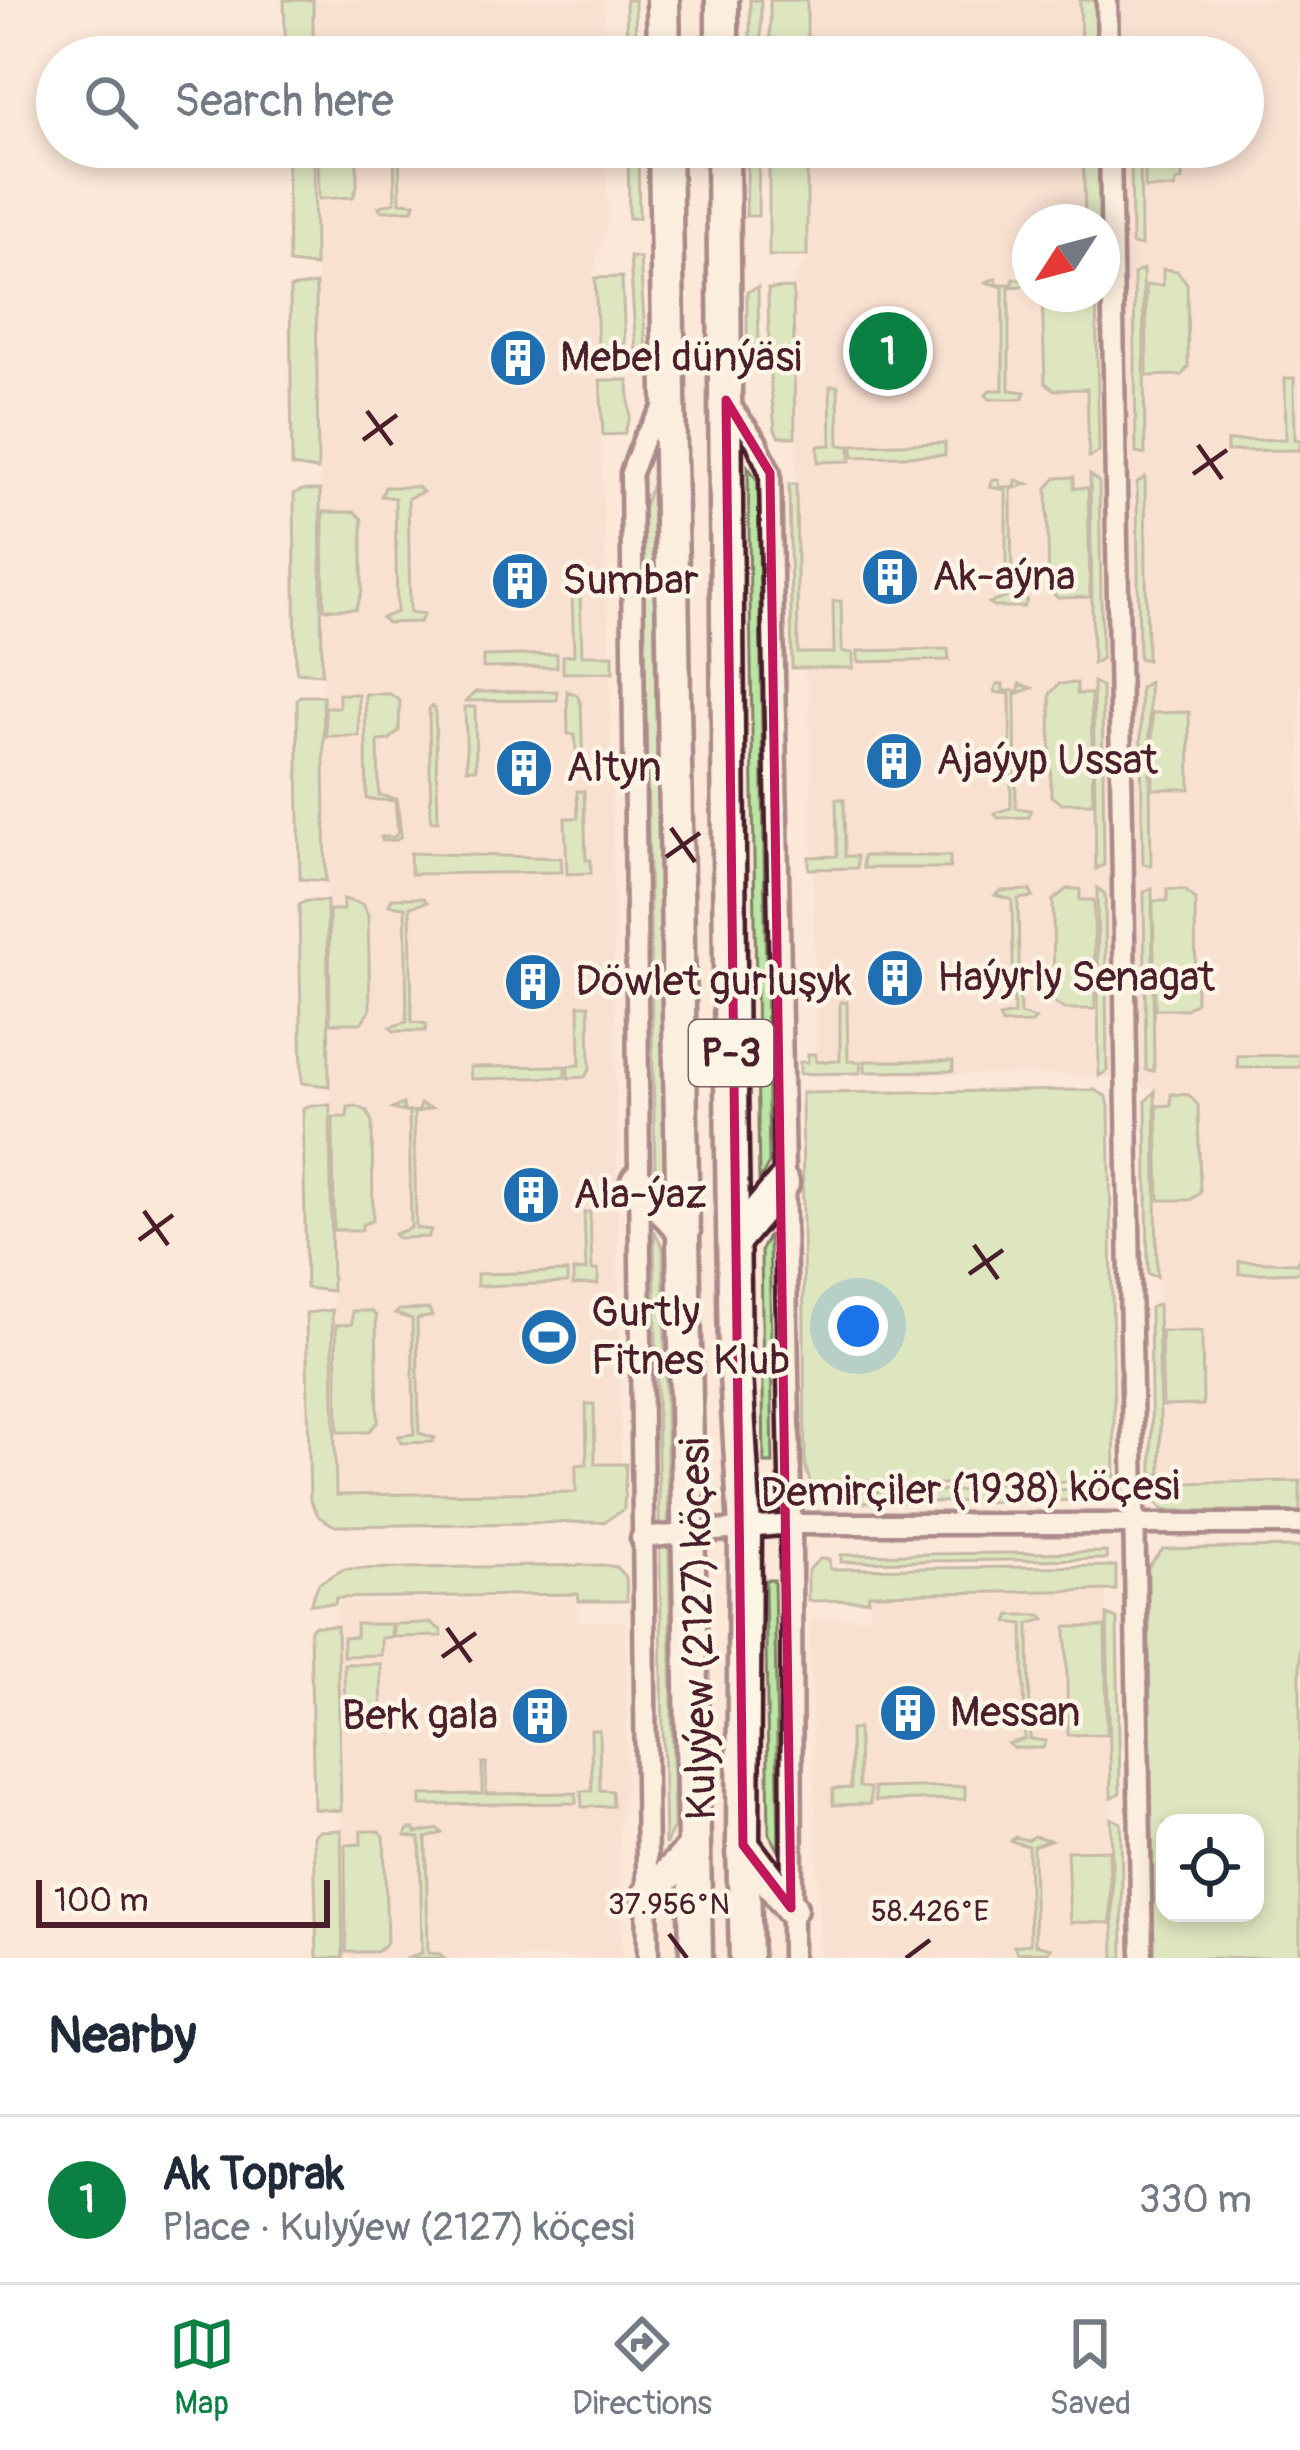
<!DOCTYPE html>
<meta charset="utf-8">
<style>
:root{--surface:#fff;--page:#f2f2f3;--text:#1f2937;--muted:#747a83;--line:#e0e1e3;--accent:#0b8043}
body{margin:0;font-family:Pangolin,sans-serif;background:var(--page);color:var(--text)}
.controls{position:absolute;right:36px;bottom:36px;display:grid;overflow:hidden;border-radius:24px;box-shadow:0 6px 18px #0003}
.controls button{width:108px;height:108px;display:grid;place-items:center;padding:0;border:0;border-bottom:3px solid var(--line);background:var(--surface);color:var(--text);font:60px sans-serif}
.compass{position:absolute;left:1012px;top:204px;width:108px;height:108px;border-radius:50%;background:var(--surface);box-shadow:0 6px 18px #0003;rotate:234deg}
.scale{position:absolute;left:36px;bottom:30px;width:294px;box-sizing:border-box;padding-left:12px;border:6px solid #4a1f2b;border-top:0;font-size:33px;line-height:42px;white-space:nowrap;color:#4a1f2b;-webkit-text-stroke:9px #fcf5e5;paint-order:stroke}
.you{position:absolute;left:858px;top:1326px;width:42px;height:42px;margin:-30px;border:9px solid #fff;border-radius:50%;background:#1a73e8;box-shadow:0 0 0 18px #1a73e833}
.badge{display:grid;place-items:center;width:78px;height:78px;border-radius:50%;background:var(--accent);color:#fff;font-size:39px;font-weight:700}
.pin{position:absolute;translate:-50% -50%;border:6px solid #fff;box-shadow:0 3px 12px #0006}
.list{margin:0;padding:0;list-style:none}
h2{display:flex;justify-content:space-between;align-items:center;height:156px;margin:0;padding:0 48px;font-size:51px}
h2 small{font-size:39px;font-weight:400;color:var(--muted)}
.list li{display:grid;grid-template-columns:78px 1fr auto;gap:36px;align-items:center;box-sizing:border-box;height:168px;padding:0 48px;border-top:3px solid var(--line)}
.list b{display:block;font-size:45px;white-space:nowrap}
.list p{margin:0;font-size:39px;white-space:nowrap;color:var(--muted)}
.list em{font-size:39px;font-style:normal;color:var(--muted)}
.icon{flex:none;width:66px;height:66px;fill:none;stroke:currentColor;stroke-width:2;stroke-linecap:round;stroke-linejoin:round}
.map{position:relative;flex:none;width:1300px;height:1958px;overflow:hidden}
.search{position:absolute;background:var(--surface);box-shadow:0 6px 18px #0003;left:36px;right:36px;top:36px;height:132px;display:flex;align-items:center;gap:30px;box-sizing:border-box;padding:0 42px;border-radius:66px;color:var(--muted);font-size:45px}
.sheet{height:324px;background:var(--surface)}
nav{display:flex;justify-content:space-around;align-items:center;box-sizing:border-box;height:168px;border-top:3px solid var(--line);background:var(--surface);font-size:33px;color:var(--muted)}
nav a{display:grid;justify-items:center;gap:6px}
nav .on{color:var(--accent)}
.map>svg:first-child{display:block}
.built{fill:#f6dacb;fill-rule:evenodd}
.green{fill:#bae5a3;stroke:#828267;stroke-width:3;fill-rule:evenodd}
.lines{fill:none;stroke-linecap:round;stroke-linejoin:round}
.minor-casing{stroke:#4a1f2b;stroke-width:27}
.trunk-casing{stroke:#4a1f2b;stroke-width:39}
.minor{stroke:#fcf5e5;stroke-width:18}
.trunk{stroke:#fcf5e5;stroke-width:30}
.marked{fill:none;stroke:#c2185b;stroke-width:9;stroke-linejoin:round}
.ticks{fill:none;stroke:#4a1f2b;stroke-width:4.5}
.labels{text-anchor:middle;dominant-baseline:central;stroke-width:9;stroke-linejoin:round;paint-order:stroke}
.shield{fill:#fcf5e5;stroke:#7f5f63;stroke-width:3}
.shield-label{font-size:39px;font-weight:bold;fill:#4a1f2b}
.poi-label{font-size:42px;fill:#4a1f2b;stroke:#fcf5e5;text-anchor:start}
.street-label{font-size:42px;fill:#4a1f2b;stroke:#fcf5e5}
.ticks-label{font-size:30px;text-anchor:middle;fill:#4a1f2b;stroke:#fcf5e5;stroke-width:9;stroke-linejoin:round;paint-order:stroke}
</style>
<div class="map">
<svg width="1300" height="1958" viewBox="0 0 1300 1958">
<rect width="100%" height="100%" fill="#fbe8d8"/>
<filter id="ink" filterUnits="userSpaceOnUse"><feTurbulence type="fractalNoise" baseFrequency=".00833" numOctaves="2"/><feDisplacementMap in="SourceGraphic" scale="24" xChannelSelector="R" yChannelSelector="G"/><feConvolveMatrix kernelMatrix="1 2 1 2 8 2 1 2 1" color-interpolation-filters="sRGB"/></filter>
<g filter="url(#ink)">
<g class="built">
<polygon points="313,0 604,0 605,57 314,57"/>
<path d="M808,0H1300V1480L1162,1482L1155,1090L1097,1075L862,1074L861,1061L816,1060L809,691L799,651L793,278L808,257V147H1243V57H808ZM1030,222H1102V294H1030Z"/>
<polygon points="315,147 606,147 608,219 593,275 610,652 621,1463 575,1464 574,1491 336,1495"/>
<polygon points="1106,1590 1113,1958 820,1958 809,1619 869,1617 869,1595"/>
<polygon points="576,1597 577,1621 625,1621 627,1788 619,1827 622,1958 344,1958 337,1602"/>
</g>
<g class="green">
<polygon points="284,0 313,0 313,57 286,57"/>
<polygon points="626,0 635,0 636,57 627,57"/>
<rect x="750" y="0" width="11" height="57"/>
<rect x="770" y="0" width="37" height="57"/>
<polygon points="1080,0 1098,0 1099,57 1081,57"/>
<polygon points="548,40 548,51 471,53 471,41"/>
<polygon points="287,147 314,147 315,266 289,263"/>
<polygon points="318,147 357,147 357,187 353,197 319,199"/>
<polygon points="394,147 399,147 400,202 415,203 413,210 382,211 378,207 395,202"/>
<polygon points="628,147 638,147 639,218 629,218"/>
<polygon points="748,147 759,147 758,216 746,216"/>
<rect x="769" y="147" width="38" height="109"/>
<polygon points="1083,147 1101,147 1102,241 1102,242 1102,222 1085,222"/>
<polygon points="1131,147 1140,147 1141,246 1132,244"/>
<polygon points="1145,170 1182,172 1182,180 1176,182 1175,188 1145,188"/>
<polygon points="630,257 640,258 646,351 636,351"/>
<polygon points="1143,269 1145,455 1136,453 1134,274"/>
<polygon points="1163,269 1177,271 1187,283 1188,367 1182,375 1147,376 1146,285 1163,285"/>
<polygon points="622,277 625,344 598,346 595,278"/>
<polygon points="996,278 997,284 1013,284 1013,278 1026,282 1022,286 1009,287 1009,390 1025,392 1022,399 990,399 986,395 990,390 1003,390 1003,287 986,282"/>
<polygon points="316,284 318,470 292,466 290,288"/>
<polygon points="758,287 759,349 747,340 747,292"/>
<polygon points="793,288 794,357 769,358 768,289"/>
<polygon points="1042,294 1096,294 1099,452 1089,457 1087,389 1055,390 1045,383"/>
<polygon points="769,366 794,366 795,437 779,437 775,430"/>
<polygon points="1285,378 1294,378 1295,439 1300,440 1300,450 1227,451 1227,441 1286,439"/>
<polygon points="600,380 628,380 630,417 624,434 603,435"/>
<polygon points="830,386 838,386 839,445 850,446 850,461 818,462 818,446 831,445"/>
<polygon points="945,443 945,455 853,457 853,445"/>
<polygon points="748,467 758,481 769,1163 759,1182"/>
<polygon points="1090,475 1099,482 1102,658 1093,664"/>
<polygon points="1074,477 1074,488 1088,488 1090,597 1058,598 1049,590 1047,488 1056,478"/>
<polygon points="1145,477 1147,660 1139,658 1137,483"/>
<polygon points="993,480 999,480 1000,487 1015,487 1016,480 1028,484 1011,489 1012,598 1027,600 1024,607 994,607 989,603 1006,598 1006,490 990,487"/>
<polygon points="652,484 665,1187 655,1169 642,512"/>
<polygon points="789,484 796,484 798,653 834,653 833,601 841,601 842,652 853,653 853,668 792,668"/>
<polygon points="385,487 418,487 423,492 408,498 410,612 424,614 420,622 387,623 382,618 397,612 395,498 381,496"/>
<polygon points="302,490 320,490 322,674 297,672 296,667 294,494"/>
<polygon points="323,512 355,512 362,519 362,591 356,609 324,609"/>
<polygon points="572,595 580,595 582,655 613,655 613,672 563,673 563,656 574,655"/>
<polygon points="948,649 949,660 858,662 858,651"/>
<polygon points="557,654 557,667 483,668 483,656"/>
<polygon points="1093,682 1102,687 1104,865 1096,869"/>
<polygon points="1149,682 1151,866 1143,864 1140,688"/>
<polygon points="1077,683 1077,694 1091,694 1093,803 1061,803 1051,796 1050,694 1059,684"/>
<polygon points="997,684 1003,684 1003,691 1019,691 1020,684 1032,688 1015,694 1016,808 1031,810 1029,817 998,818 994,813 1011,808 1010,694 994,692"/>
<polygon points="557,691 557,700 466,701 475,692"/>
<polygon points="567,691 577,695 581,704 583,765 577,765 575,735 568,734"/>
<polygon points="339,694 358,694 359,736 326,736 325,707 339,707"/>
<polygon points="365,694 390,694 400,701 399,731 389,740 378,741 379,795 397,799 401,836 397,840 382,841 381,837 394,837 398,833 395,801 367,799"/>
<polygon points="300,696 323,696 326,881 300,879 297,699"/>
<polygon points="432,706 435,709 438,821 431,821 429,709"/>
<polygon points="465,707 475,707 476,769 467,769"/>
<polygon points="1189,712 1190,789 1153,789 1152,713"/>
<polygon points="577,791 584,791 586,860 591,860 591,873 567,874 565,818 578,818"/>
<polygon points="836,799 844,799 845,856 857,856 857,868 809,869 809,857 837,856"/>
<polygon points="410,853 561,858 562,872 411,874"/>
<rect x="863" y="856" width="87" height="12"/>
<polygon points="1097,888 1105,894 1107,1071 1099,1076"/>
<polygon points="1152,888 1154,1071 1146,1070 1144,892"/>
<polygon points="1067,889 1080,889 1080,900 1094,900 1095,1009 1064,1009 1054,1002 1053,900"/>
<polygon points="1167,889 1185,890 1195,900 1196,1002 1186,1009 1155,1009 1153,901 1167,901"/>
<polygon points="1030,890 1033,897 1018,899 1020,1014 1036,1019 1032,1023 1002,1024 999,1017 1014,1014 1012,900 995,895 1000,891"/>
<polygon points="392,898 423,898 427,902 410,907 412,1022 427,1024 425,1031 394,1031 390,1027 407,1022 405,907 389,905"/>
<polygon points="343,899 362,904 368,915 370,1010 361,1023 330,1023 329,910 343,910"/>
<polygon points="307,901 327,901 329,1086 302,1083 299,904"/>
<polygon points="840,1002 847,1002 848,1061 861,1062 860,1073 800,1074 800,1062 808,1062 808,1054 815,1054 816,1062 840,1061"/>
<polygon points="579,1005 589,1005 590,1069 585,1077 568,1078 568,1066 580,1065"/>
<polygon points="1300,1055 1300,1067 1238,1068 1237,1056"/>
<polygon points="865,1061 953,1061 953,1071 865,1072"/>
<polygon points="565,1066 565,1077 471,1079 470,1067"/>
<path d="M1095,1090L1107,1097L1109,1107L1115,1481L829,1486L828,1494C811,1489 808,1480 805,1463L802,1093Z"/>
<polygon points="1155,1091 1157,1277 1148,1274 1146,1101"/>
<polygon points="1171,1094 1189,1095 1198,1105 1200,1193 1190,1200 1159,1200 1157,1106 1171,1105"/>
<polygon points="403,1104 404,1112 419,1111 420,1104 431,1108 414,1113 416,1228 431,1230 428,1237 398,1238 394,1234 411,1228 409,1113 392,1109"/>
<polygon points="311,1105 330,1105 332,1291 306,1288 303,1108"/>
<polygon points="356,1106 367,1111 372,1122 373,1220 362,1225 362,1230 334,1230 333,1117 347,1117 348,1107"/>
<polygon points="584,1212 590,1212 592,1270 598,1270 598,1284 573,1285 573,1271 586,1270"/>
<polygon points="654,1231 663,1248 674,1827 665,1845"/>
<polygon points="769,1234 773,1463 764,1463 761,1250"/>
<polygon points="1298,1258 1300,1272 1239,1274 1239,1261 1297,1263"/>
<polygon points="567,1272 567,1283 477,1286 477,1274"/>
<polygon points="1158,1304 1161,1474 1152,1474 1150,1308"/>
<polygon points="429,1309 432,1316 417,1319 419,1433 435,1438 432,1442 401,1443 398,1436 414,1434 412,1319 395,1314 399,1310"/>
<polygon points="332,1310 336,1495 576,1492 576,1465 587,1464 586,1404 594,1404 595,1464 626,1464 624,1509 604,1522 335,1526 319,1517 310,1501 306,1313"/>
<polygon points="352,1311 371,1311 376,1316 378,1422 368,1432 338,1432 336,1325 352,1324"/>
<polygon points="1161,1331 1202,1331 1203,1405 1163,1406"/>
<polygon points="1152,1478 1161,1478 1162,1483 1300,1481 1300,1512 1163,1510 1154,1500"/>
<polygon points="1115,1489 1115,1497 1110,1500 840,1503 840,1492"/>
<path d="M1300,1547V1958H1154L1148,1567L1163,1549ZM1165,1823H1255V1913H1165Z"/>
<polygon points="1106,1552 1107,1559 841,1562 841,1555"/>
<polygon points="820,1559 829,1559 830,1569 1116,1566 1116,1590 869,1594 868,1600 808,1601 808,1570"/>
<polygon points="603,1565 616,1567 626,1578 627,1601 579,1601 578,1594 336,1598 335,1604 310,1604 319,1583 344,1569"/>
<polygon points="765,1580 774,1580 779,1851 769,1833"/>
<polygon points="1010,1615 1041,1615 1045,1619 1029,1624 1030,1739 1046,1741 1043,1748 1013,1748 1008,1744 1025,1739 1023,1624 1007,1622"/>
<polygon points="1107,1615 1117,1619 1120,1793 1111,1798"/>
<polygon points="431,1623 441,1630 442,1636 393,1637 393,1624"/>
<polygon points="356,1624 391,1624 391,1637 381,1638 381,1655 343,1656 343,1638 356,1637"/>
<polygon points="314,1626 337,1626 341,1811 314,1809 310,1631"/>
<polygon points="1066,1627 1105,1627 1107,1734 1068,1735"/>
<polygon points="344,1664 381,1664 382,1727 345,1728"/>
<polygon points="858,1729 859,1787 870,1788 870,1804 833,1805 833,1789 851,1788 850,1730"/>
<polygon points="591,1730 599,1730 600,1790 612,1791 613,1806 582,1807 581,1791 592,1791"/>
<polygon points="482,1763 486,1763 486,1794 576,1793 576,1803 421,1805 421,1795 482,1794"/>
<polygon points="965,1786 965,1799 875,1801 874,1788"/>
<polygon points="1111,1818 1121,1823 1123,1958 1114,1958"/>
<polygon points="408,1829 415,1829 416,1833 438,1829 442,1833 426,1838 428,1953 440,1954 444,1958 406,1958 422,1953 420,1838 405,1836"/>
<polygon points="341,1830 343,1958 317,1958 314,1835 319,1831"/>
<polygon points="361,1831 379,1831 384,1836 387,1942 377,1952 346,1952 345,1845 361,1844"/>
<polygon points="1034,1836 1050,1840 1033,1846 1035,1944 1051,1948 1047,1952 1017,1953 1014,1946 1030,1944 1028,1846 1011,1841 1015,1837 1027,1840"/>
<polygon points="1109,1850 1111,1923 1070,1922 1067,1851"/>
</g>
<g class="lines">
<defs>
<g id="minor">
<polyline points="1107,0 1108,57"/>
<polyline points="1110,147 1142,1958"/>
<polyline points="728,403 756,441 770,473 791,1524 792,1958"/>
<polyline points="641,1538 791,1524 1300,1524"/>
<polyline points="648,1958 631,473 644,438 665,406"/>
</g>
<g id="trunk">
<polyline points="663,0 664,57"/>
<polyline points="722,0 722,57"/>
<path d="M665,147C672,751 687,1354 696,1958"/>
<polyline points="723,147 731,1086 735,1357 745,1528 743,1845 746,1958"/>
<polyline points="637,1181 684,1231"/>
<polyline points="736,1239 783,1183"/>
<polyline points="743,1845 791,1908"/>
<polyline points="648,1895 694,1848"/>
</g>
</defs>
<use href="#minor" class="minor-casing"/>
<use href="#trunk" class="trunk-casing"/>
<use href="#minor" class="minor"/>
<use href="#trunk" class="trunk"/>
</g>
</g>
<path d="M0 0H1300V1958H0ZM726,400L770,473L791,1908L743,1845Z" fill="#fbe8d8" fill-opacity=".55" fill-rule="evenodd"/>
<path class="marked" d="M726,400L770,473L791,1908L743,1845Z"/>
<path class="ticks" d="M367,411L392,445M363,440L397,415M1198,445L1222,479M1193,474L1227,450M671,828L695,862M666,857L700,833M144,1211L168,1245M139,1240L173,1215M974,1245L998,1279M969,1274L1003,1250M447,1628L471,1662M442,1657L476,1633M669,1934L687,1958M906,1958L930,1940"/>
<defs>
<symbol id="building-disc" viewBox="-11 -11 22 22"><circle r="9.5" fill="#1f6fb2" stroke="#fcf5e5"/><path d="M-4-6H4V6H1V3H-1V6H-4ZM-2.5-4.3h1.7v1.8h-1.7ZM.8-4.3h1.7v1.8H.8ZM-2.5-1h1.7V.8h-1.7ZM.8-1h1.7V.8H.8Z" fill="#fff"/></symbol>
<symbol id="stadium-disc" viewBox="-11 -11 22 22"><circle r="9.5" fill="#1f6fb2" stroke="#fcf5e5"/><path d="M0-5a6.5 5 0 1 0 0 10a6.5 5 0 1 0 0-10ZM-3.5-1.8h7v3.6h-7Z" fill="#fff"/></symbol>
</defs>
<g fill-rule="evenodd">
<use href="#building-disc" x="485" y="325" width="66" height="66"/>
<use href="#building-disc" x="857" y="544" width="66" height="66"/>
<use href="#building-disc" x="487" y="548" width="66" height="66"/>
<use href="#building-disc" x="861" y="728" width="66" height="66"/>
<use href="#building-disc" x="491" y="735" width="66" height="66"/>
<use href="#building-disc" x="862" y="945" width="66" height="66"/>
<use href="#building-disc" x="500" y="949" width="66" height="66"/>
<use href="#building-disc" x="498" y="1162" width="66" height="66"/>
<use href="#stadium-disc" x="516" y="1304" width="66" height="66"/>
<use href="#building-disc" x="875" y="1680" width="66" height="66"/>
<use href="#building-disc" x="507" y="1683" width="66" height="66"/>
</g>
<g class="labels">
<rect class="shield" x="689" y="1020" width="84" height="66" rx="9"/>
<g class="shield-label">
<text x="731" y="1053">P-3</text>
</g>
<g class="poi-label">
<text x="560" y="358">Mebel dünýäsi</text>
<text x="932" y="577">Ak-aýna</text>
<text x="562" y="581">Sumbar</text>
<text x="936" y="761">Ajaýyp Ussat</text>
<text x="566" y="768">Altyn</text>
<text x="937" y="978">Haýyrly Senagat</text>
<text x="575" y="982">Döwlet gurluşyk</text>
<text x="573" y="1195">Ala-ýaz</text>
<text x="591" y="1313">Gurtly<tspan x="591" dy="48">Fitnes Klub</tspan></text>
<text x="950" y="1713">Messan</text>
<text x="498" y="1716" text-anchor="end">Berk gala</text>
</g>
<g class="street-label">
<text transform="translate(970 1490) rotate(-1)">Demirçiler (1938) köçesi</text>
<text transform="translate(699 1629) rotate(-91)">Kulyýew (2127) köçesi</text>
</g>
</g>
<g class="ticks-label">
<text x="669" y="1914">37.956°N</text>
<text x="930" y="1921">58.426°E</text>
</g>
</svg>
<div class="controls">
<button><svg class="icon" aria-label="locate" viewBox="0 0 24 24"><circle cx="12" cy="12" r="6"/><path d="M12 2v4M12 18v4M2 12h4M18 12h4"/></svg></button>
</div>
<svg class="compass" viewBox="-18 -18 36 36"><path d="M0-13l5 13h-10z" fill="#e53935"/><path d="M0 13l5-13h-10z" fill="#747a83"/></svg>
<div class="scale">100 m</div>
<div class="you"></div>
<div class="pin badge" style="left:888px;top:351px">1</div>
<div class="search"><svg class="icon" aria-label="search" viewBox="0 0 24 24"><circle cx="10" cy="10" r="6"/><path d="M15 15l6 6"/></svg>Search here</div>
</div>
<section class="sheet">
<h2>Nearby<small></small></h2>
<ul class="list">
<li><span class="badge">1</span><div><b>Ak Toprak</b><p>Place · Kulyýew (2127) köçesi</p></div><em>330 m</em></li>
</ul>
</section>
<nav>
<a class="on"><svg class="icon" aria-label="map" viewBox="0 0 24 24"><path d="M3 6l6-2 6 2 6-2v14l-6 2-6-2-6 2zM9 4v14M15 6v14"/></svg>Map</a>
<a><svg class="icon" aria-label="directions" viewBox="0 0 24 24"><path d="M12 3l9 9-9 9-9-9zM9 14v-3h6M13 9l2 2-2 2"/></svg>Directions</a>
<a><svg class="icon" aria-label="saved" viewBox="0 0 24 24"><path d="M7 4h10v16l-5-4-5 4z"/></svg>Saved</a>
</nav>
